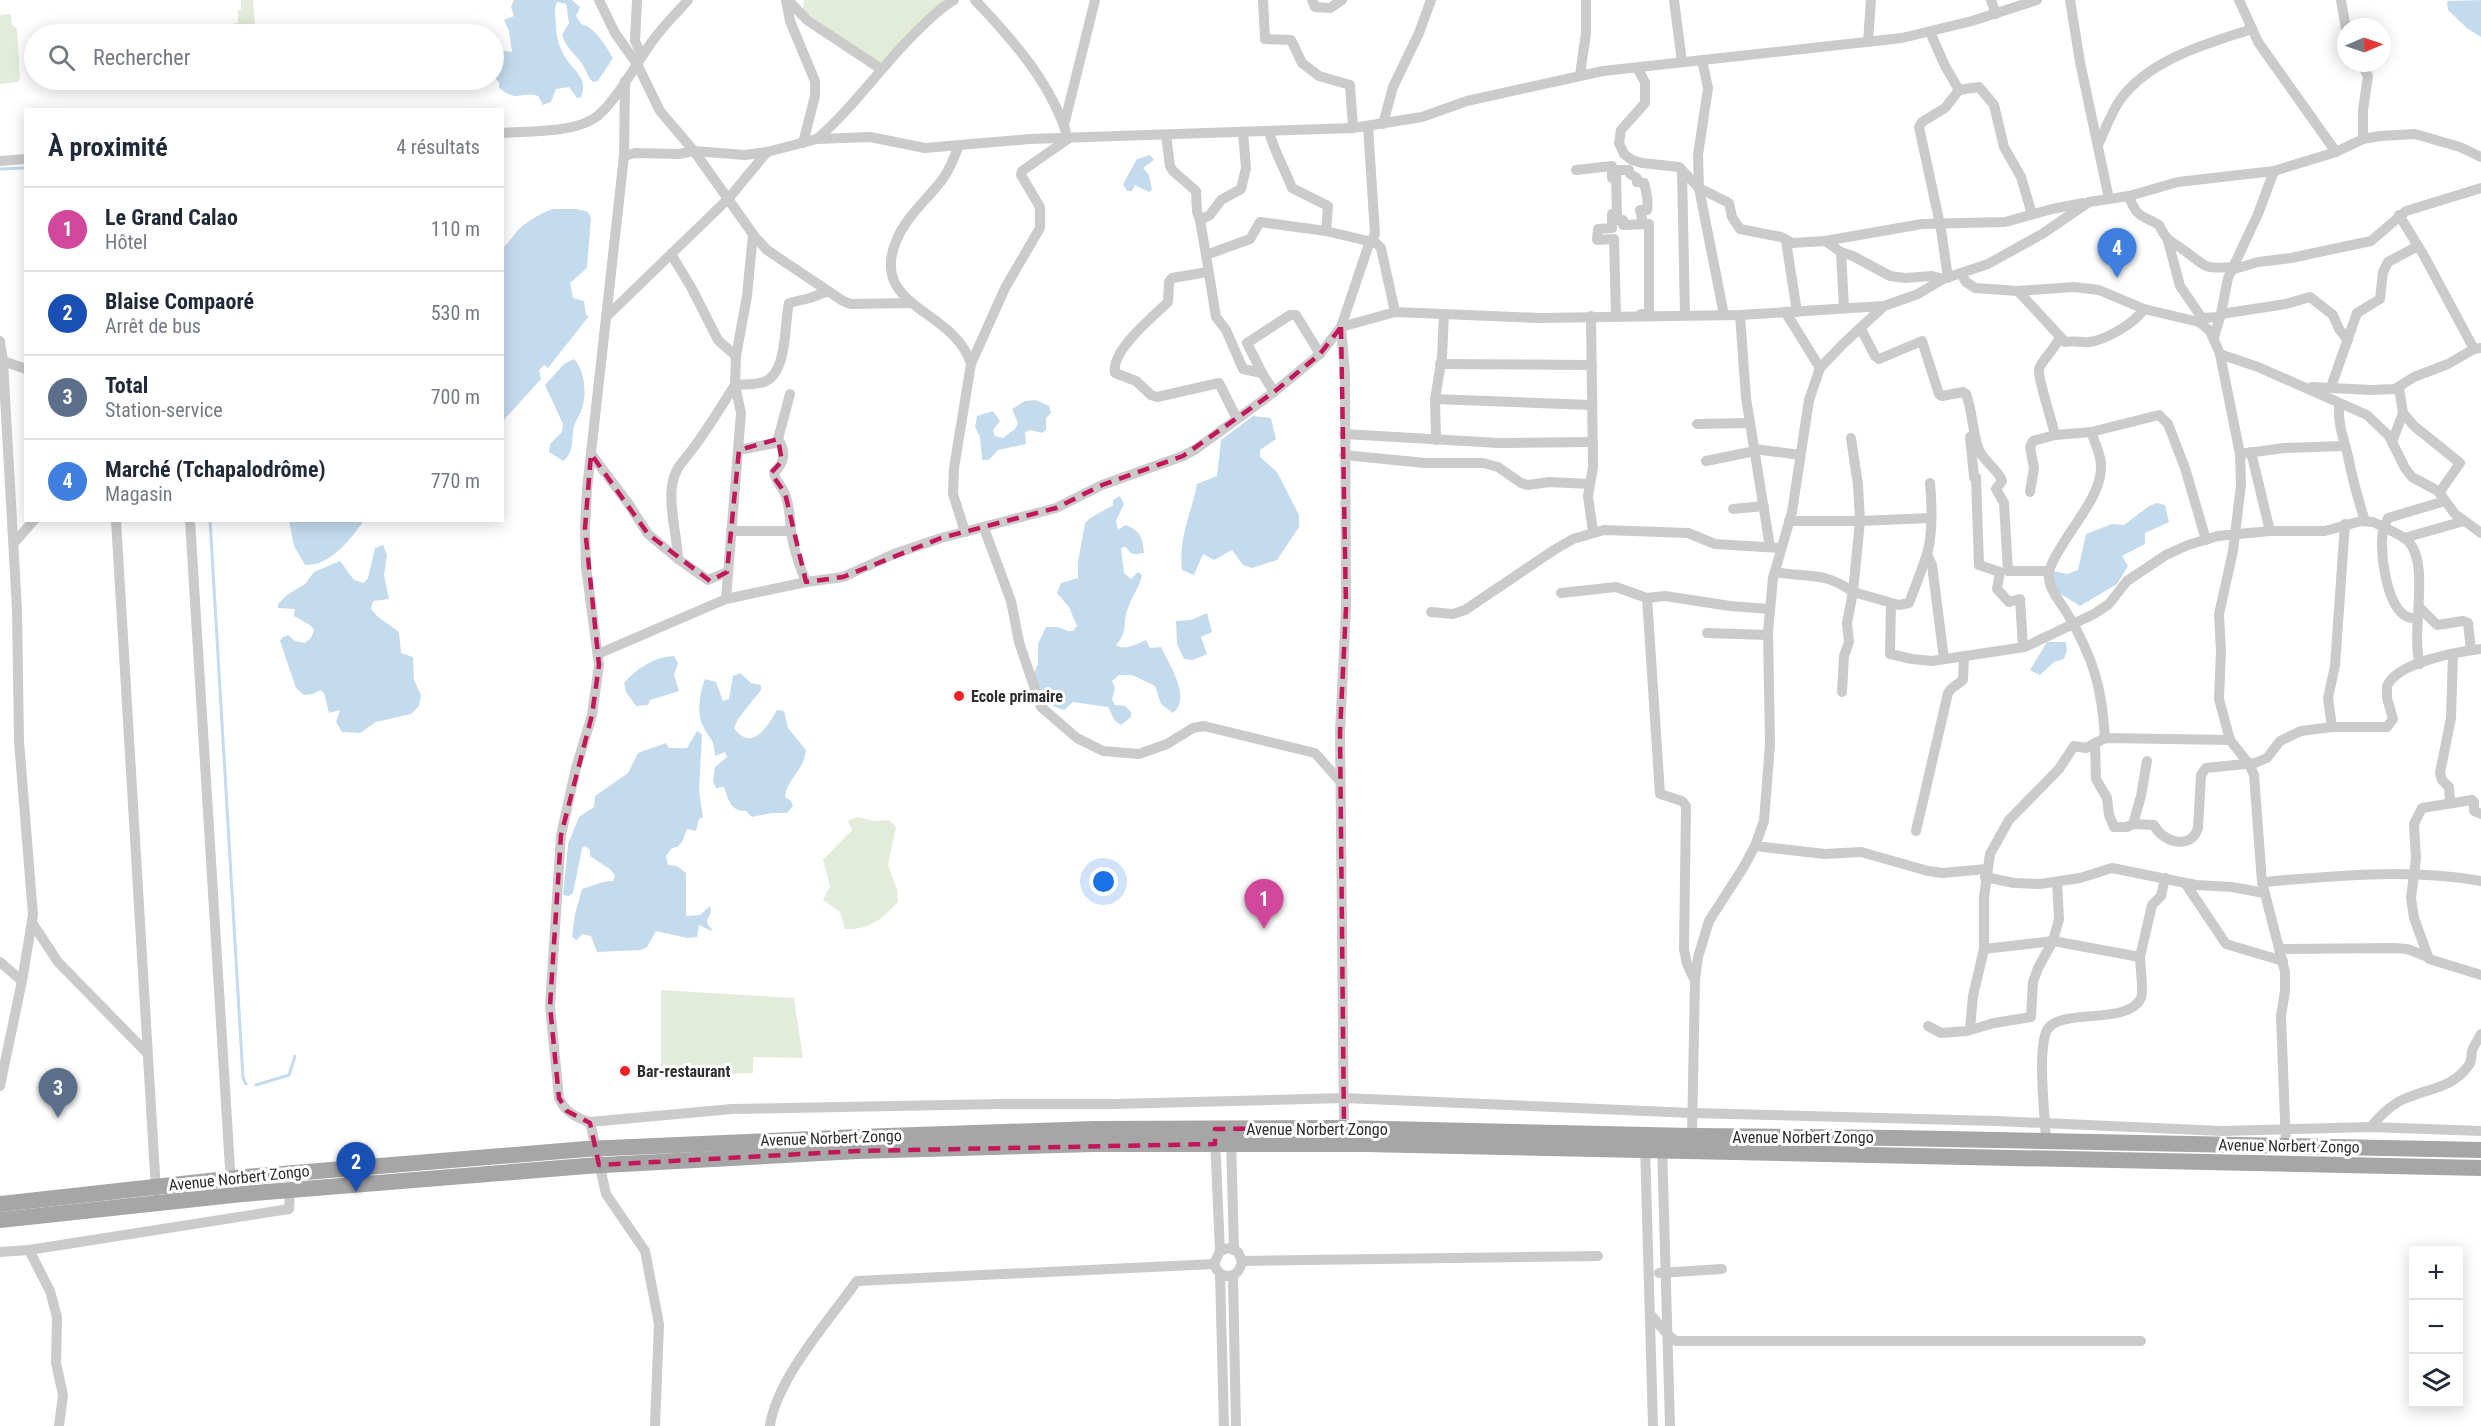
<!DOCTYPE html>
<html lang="fr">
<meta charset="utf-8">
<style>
:root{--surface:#fff;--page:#f6f6f7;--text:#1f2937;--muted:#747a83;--line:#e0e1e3;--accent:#f42024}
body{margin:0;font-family:"Roboto Condensed",sans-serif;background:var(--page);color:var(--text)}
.controls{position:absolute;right:18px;bottom:18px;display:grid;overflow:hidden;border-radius:0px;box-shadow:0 3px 15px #0003}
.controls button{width:54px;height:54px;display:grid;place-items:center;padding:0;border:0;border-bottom:2px solid var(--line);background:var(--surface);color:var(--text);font:30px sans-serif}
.compass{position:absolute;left:2337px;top:18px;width:54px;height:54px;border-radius:50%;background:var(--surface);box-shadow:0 3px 15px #0003;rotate:88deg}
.you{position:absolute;left:1104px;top:882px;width:21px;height:21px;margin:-15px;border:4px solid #fff;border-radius:50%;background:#1a73e8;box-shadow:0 0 0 9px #1a73e833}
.badge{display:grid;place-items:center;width:39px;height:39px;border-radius:50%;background:var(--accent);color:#fff;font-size:20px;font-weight:700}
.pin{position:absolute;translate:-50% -50px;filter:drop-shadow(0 2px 3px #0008)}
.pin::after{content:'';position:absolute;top:32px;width:21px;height:18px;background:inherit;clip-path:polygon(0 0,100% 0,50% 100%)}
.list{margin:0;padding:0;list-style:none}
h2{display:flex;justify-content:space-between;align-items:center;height:78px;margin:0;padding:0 24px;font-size:26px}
h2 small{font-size:20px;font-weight:400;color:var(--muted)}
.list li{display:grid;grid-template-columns:39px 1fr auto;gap:18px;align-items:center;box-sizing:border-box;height:84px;padding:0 24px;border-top:2px solid var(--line)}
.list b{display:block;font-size:22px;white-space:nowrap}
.list p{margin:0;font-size:20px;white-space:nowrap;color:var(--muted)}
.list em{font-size:20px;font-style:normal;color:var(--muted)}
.icon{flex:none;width:33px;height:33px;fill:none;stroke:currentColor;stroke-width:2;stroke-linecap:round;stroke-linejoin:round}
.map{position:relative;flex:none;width:2481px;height:1426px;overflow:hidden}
.search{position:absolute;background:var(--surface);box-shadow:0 3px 15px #0003;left:24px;top:24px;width:480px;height:66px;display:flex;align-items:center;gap:15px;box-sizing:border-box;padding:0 21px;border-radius:33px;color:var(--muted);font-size:22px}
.panel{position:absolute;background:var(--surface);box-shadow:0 3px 15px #0003;left:24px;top:108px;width:480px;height:414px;border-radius:0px}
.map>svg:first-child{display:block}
.green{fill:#e3ecda}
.water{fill:#c4dbee}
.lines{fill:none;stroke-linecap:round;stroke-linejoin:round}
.stream{stroke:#c4dbee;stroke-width:3}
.minor{stroke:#cbcbcb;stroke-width:10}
.primary{stroke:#a6a6a6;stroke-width:16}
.marked{fill:none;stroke:#c2185b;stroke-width:4.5;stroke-dasharray:12 8;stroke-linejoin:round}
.poi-dot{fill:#f42024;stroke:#fff;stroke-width:2}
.labels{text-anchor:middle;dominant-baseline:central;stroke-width:6;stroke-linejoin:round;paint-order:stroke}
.poi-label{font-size:16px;font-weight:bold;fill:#2e2e2e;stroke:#fff;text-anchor:start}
.street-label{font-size:16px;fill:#2e2e2e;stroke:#fff}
</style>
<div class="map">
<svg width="2481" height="1426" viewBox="0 0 2481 1426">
<rect width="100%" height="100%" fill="#fff"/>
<g class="green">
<polygon points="241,0 253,0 255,26 268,26 268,34 231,34 230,24 238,23 238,11 241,9"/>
<polygon points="804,0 949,0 880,66 803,10"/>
<polygon points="11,14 12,25 17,29 20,79 18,82 0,84 0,15"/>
<path d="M857,817L875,821L889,820L896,827L888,865L897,889L898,902C882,919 870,930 845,929L840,912L823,900L830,886L823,860L852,830L848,821Z"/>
<polygon points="661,990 794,998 803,1058 753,1057 753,1073 661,1077"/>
</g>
<g class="water">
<path d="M514,0H572L580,7L576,16L581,24C595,27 606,46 613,58L598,81L593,82C588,77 588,75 585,69C579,56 567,51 562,35L569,23C568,19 567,6 566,4L557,2C553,11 556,17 556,25C556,36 559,47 565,57C573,71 589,77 581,97L577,98L569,87L556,89L551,102L543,105L538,96C520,90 520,104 499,88V82L494,77V68L497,62L494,52L496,49L512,52L509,31L504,20L514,16L511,7Z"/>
<polygon points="2481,0 2481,37 2468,29 2448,10 2447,1"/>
<polygon points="1150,155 1154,160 1143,168 1149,175 1152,190 1149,192 1135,185 1132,191 1127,191 1123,184 1137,159"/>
<path d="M553,209H577L588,212L591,218L587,268L570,283L573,298L584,301L586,315L589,316L548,368L544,365L539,370L541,379L503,421V247C510,242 513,235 519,229C529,220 541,213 553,209Z"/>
<path d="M574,359C585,371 587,394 582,409C580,415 576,420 574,426C571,438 575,453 563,461L549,452L550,444L562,432L563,424L545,385L564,364Z"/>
<polygon points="1036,400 1049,406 1051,413 1046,418 1046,430 1042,433 1031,430 1025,432 1026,444 998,450 989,460 982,460 980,437 975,427 977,416 993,411 1000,421 993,430 995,436 1003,438 1015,429 1018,423 1012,409 1025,401"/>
<path d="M1253,416L1271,418L1276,439L1260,450V457L1277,472L1299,515V527L1277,560L1252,568L1243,565L1232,550L1214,560L1203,554L1194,575L1182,570C1178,539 1191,514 1197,484L1217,476L1221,440Z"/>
<path d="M1120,496L1124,504L1116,521L1118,530L1125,525C1140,530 1143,538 1144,553C1135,555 1130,555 1126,547L1121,548L1124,573L1131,579L1138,572L1142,575C1139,588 1132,596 1128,608C1122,623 1129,631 1116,645C1125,651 1137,644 1146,640L1150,648L1161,647C1169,664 1192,698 1173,713L1161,704L1155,686L1132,675H1119L1112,681L1115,688L1112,699L1115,705L1125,706L1131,712V717L1121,725L1115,721L1108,707L1073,702L1064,710C1046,706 1038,690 1034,673L1038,664V644L1046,627H1058L1068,631H1073L1077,626L1069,607L1057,593L1061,583L1078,578V562L1085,523C1089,517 1106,510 1113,505V500Z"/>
<polygon points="2157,503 2165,505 2169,522 2145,533 2145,544 2122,556 2128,566 2117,584 2080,606 2059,593 2051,576 2053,571 2067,574 2078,570 2086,534 2112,524 2124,525 2149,506"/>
<path d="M289,521V520L367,521L363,522C349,541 330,566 305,565L294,546Z"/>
<polygon points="383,545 387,555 384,575 389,599 373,601 371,609 377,616 399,632 401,653 413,657 414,680 421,695 419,706 411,714 376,722 360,733 342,732 336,722 340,710 329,713 324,693 320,690 313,694 304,695 296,688 280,641 283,637 288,635 295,641 305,643 311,638 314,630 310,625 294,616 295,609 278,608 278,604 287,595 305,584 314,572 340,561 354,580 364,583 368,578 375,548"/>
<polygon points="1207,613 1212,632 1201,637 1207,654 1193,660 1184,659 1177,644 1176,621 1191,620"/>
<polygon points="2047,642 2066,642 2067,651 2064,659 2054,662 2040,675 2030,670"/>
<path d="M674,656L678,663L674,675L679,691L650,700L648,705L636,706L626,692L624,683C637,668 654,657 674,656Z"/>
<path d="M740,673L751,683L761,685V690L738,719L734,728C752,753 768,726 777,710L784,711L788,728L806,750C804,771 787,778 785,797L791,801L793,806L787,813H772L752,817L746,811C731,812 728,799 724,787L716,788L713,782L715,767L727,757L725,752L715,756C714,737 710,741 703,726C696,713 700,692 705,679L716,682L723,701L729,699L733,676Z"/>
<path d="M697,731L702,734L699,791L703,817L699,819L696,831L687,829L682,842L677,847L672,848L666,856L668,865L677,866L686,873V916L700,915L710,906L711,912L707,920L708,925L712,929L711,931L699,925L697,937L687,938L656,931L647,947L641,950L597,952L591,936L582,934L577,940L572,937L575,914L582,889C592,886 602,881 613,881L615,876L611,870L590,856V850L585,846L582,848L573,893L569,896L563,895L568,844L579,817L594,807L595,796L628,773L638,753L666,743L669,748H687Z"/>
</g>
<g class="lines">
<g class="stream">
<polyline points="0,169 26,168"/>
<polyline points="210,520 243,1078 246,1084"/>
<polyline points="256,1085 289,1075 295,1056"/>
</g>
<g class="minor">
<polyline points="599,0 615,33 637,64 660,111 694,151 755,237 767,250 843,301 851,304 912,303"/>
<polyline points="637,0 635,41 642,56"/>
<polyline points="786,0 790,21 815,81 815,96 803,143"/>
<polyline points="788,0 807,20 881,69"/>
<polyline points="1263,0 1265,39 1291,40 1302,63 1319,76 1350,85 1353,128"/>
<polyline points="1312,0 1315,7 1330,8 1342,0"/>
<polyline points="1674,0 1682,62"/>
<polyline points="1991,0 1996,14"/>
<polyline points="2070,0 2080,62 2109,199"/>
<polyline points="2239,0 2258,42 2336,152"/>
<polyline points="2341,0 2346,29"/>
<polyline points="1930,32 1945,66 1959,90 1979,87 1994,105 2004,147 2021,177 2032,214"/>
<polyline points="1868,42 1871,0"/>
<polyline points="1702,60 1708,88 1698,155 1699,188 1724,315"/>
<polyline points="2361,63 2368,76 2363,110 2363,139"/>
<polyline points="1637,68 1645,82 1645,103 1621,130 1619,143 1624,154 1632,160 1642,163 1679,167 1699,188 1729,203 1732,217 1740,229 1781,237 1792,243 1825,241 1841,252 1853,256 1890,276 1905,278 1932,276 1943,279"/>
<polyline points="1580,75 1586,33 1586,0"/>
<path d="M625,81L624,156L587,489L585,528L586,567L599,665L592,715L576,768L561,835L550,1006L559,1098C564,1111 576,1118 590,1122L732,1109L1000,1104H1114L1344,1098L1692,1113L1996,1121L2222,1131L2371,1127L2481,1131"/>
<polyline points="1383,124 1393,87 1419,33 1431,0"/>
<polyline points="1064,125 1095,0"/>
<path d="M1269,131C1274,152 1285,169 1292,188L1328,206L1326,231"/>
<polyline points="1243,132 1246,168 1241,189 1221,200 1210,215 1200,220 1206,255 1250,239 1260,222 1326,231 1376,243 1381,248 1395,312"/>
<path d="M502,133C529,131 570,133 593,119C612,108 636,64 649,46C660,29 675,15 688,0"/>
<polyline points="1166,135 1170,166 1173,171 1196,191 1197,212 1200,220"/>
<path d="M817,139C854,107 881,67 915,33C928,21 939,8 954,0"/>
<path d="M959,145C954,158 948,174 938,185C924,202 906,218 897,239C867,308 954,308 971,364L954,468L953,494L965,532"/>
<path d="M2098,145C2105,130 2111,113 2120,100C2150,59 2206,44 2252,29"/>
<polyline points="624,156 635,153 679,154 694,151 745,155 767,152 817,139 870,137 925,148 1030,139 1353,128 1422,117 1467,101 1603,71 1902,38 1972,21 2037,0"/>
<polyline points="0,161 26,159"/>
<polyline points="1576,170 1612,166 1612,178"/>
<polyline points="1682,170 1685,315"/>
<path d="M2129,196C2136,217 2141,215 2159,225C2168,243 2170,240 2185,251C2208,268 2203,269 2233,267"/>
<polyline points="1612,214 1612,228 1598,229 1597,240 1614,239 1616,316"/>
<polyline points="2399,215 2423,254 2474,349"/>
<polyline points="1786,241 1797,312"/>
<polyline points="1825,241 1922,224 2005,222 2052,209 2083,203"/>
<polyline points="2168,241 2180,286 2202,318 2220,317"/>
<polyline points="1841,252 1844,308"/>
<polyline points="671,254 691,287 718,340 736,356"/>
<polyline points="1206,255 1216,317 1226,330 1243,369 1262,373 1274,392"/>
<polyline points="2231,270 2258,262 2291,258 2371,241 2406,211 2481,188"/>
<path d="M1208,272L1172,278L1169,282L1168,302C1152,318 1111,350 1115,373L1136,381L1151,395L1157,397L1219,383L1237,419"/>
<polyline points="1961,274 1966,282 1975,288 2018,291 2074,287 2099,290 2144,309 2199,322 2210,331 2220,354 2258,367 2367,415 2389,436 2405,468 2412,477 2438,491 2455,514 2481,533"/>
<polyline points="1948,278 1941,229 1919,127 1922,122 1945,108 1959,90"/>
<path d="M2018,291L2065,342C2074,340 2081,343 2089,342C2106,340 2135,323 2144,309"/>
<polyline points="1786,313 1820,368"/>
<path d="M1641,314H1649V224L1623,225V220H1617L1616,174L1618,170H1629L1630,174L1637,178V182L1644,183C1646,192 1649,200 1647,210H1640L1643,224"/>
<polyline points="2221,314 2286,304 2310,297 2333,315 2339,329 2348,340"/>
<polyline points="1740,315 1746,398 1770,547"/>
<polyline points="1591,316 1593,467 1588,496 1593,532"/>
<polyline points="606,317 728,199 767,152"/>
<path d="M1861,329L1875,356L1879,359L1922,341L1939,394L1942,396L1963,392L1966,394C1973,412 1972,432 1979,450C1984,462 1998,469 2002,481L1996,489L2004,503L2008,571H2049"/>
<polyline points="2214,337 2221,314 2228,278 2258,214 2274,171"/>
<polyline points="0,341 3,361 17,610 19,741 33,915 22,981 0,1086"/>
<polyline points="2220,354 2240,454 2241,485 2233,551 2219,614 2221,651 2219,699 2230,740 2249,764 2254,775 2262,882 2285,972 2285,991 2281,1016 2286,1147"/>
<polyline points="0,357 3,361 26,369"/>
<path d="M971,364L1005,288L1040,228V207L1021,175L1022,171L1068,139C1053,85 1013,40 975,0"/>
<polyline points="1440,364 1592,365"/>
<polyline points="1262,373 1247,343 1290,315 1296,315 1320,354"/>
<polyline points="2312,387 2371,390 2395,389 2414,377 2448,364 2474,349 2481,348"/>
<polyline points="2331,387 2357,313 2380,299 2383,272 2388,262 2418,246"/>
<polyline points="1435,399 1442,357 1444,314"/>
<path d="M2339,404C2338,425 2343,436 2348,456C2352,478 2358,499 2365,521"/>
<polyline points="2403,413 2414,426 2460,463 2439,493"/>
<polyline points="1697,424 1750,423"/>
<polyline points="1344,434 1499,443 1593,442"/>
<path d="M2055,435C2053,425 2037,375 2039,369C2042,360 2055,349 2060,337"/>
<polyline points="1970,437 1974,477 1976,477 1979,565 2000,572 1997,589 2009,602 2020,599 2023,647"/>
<path d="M778,439C786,451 785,463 774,472C775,482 784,488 786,497C790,509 790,519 791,531C793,548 799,565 806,582"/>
<polyline points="1436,440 1435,399 1592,405"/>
<polyline points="2392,442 2403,413 2399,388"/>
<polyline points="1755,449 1800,455"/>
<polyline points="739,450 775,443 778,439 790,394"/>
<polyline points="2251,452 2270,531"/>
<polyline points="591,454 628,503 648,534 678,559"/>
<polyline points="2240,454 2284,448 2344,446"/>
<polyline points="1344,455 1425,463 1483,463 1498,467 1521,483 1528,485 1549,482 1590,484"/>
<polyline points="1706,461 1755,451"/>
<path d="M1930,483C1932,505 1933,533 1927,554C1922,570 1915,587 1909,603L1899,605L1853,592L1860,521L1930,518"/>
<polyline points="2030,492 2034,468 2030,447 2033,441 2055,435 2091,432"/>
<polyline points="1733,509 1764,506"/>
<polyline points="116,520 156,1191"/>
<polyline points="190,520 231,1185"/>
<polyline points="1789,521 1860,521 1858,485 1851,438"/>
<polyline points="984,528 1011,601 1019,642 1041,707 1077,738 1103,751 1139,754 1167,744 1193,728 1204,726 1315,753 1340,781"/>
<polyline points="731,531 791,531"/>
<polyline points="2404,538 2464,521"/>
<polyline points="14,543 34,520"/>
<polyline points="1927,554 1932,565 1944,659"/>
<path d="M727,572L708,580L678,559C677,535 669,510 672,486C674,468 685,460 694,447C709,427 722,405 735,385C744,384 755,385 764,382C788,373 784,324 789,303L810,298L828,291"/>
<path d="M1775,572C1808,578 1824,571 1853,592L1847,623L1849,642L1844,656L1842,692"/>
<polyline points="1561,593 1616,587 1647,598 1665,596 1730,606 1769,609"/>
<polyline points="1647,598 1660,794 1682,801 1686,806 1684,949 1687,964 1694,979"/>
<polyline points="726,599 741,413 735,385 736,356 747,296 753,234"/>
<polyline points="1891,603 1890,654 1912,659 1932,661 2025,647 2094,614 2109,604 2127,581 2166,555 2188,545 2218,536 2270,531 2325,531 2361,521 2373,522 2384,527 2388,518 2445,501"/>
<polyline points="2420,608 2437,625 2463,621 2468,623 2471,650"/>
<polyline points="1431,612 1453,614 1465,610 1554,550 1573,539 1604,530 1688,533 1715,544 1780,548"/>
<path d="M2417,619C2413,618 2408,618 2404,615C2386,602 2378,547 2384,527C2391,531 2402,535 2408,541C2431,564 2410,633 2420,664"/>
<polyline points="1707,633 1768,635"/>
<polyline points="598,654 726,599 806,582 843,577 894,554 941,538 1056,508 1102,485 1183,456 1196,449 1274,392 1320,354 1341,327 1368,247 1375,234 1368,126"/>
<polyline points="2332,727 2328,698 2335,666 2345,524"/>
<path d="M2105,738C2102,687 2093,657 2067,613C2060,601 2047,588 2049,572C2051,562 2058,552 2063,544C2077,519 2107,488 2100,458C2098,449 2094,440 2091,432L2159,415L2168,424L2185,468L2206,540"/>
<polyline points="2095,743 2096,779 2107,798 2109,815 2114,827 2127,827 2133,824 2141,796 2147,761"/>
<polyline points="2450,802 2449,787 2442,780 2440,773 2451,718 2453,654"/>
<polyline points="2481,814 2474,811 2474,802 2472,800 2422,808 2414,824 2416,859 2411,898 2414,918 2429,959 2481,975"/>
<path d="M2133,824L2154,825C2162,842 2191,851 2198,828L2201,775L2206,768L2255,763L2267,758L2280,741L2301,731L2332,727H2387L2393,719L2387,698V686C2398,662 2456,652 2481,649"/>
<polyline points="1916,831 1948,693 1951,689 1963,680 1964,656"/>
<polyline points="1755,846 1825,854 1861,852 1928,871 1943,873 1986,869"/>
<polyline points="1985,877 2014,883 2040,884 2080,878 2112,868 2196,885 2232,887 2264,893"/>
<path d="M2262,882C2335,876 2408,868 2481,881"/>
<polyline points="2185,883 2226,944 2283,961"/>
<polyline points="33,924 58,962 147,1053"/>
<polyline points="1984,949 2053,941 2140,957 2152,905 2161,896 2165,878"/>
<polyline points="2279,949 2393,948 2407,949 2428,957"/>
<polyline points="0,962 22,981"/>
<polyline points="1928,1026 1941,1033 1967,1031 1994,1023 2031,1017 2033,982 2038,968 2053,941 2059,919 2057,882"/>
<polyline points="1970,1029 1973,996 1984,949 1984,897 1990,854 2009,820 2059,769 2074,746 2086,748 2105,738 2230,740"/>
<polyline points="590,1122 606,1194 645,1251 659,1324 655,1426"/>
<path d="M2371,1127C2382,1113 2395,1101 2412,1096C2435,1087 2453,1087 2469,1065C2472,1061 2471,1056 2472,1051C2474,1045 2478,1040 2481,1034"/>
<polyline points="1344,1128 1340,732 1346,608 1345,374 1341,327 1395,312 1539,318 1740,315 1884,306"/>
<polyline points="1692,1136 1695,980 1698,957 1709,921 1743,868 1755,846 1764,821 1770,744 1768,632 1773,578 1792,512 1809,400 1820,368 1843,344 1884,306 1918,294 1943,279 1988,264 2042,234 2089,202 2129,196 2178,182 2274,171 2336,152 2363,139 2380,136 2415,134 2460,147 2481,157"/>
<path d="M1215,1139L1220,1251L1214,1264C1220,1281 1239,1280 1242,1261L1238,1252L1229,1248L1220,1251"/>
<polyline points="1231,1139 1234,1250"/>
<path d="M2046,1141C2045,1116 2037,1050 2047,1030C2060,1007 2128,1026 2141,998C2144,991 2140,966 2140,957"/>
<polyline points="1662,1144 1670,1426"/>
<polyline points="1645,1145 1653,1426"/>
<polyline points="29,1250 50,1291 57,1317 56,1363 63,1395 59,1426"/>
<polyline points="0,1252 29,1250 289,1209 290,1190"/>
<polyline points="1242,1261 1598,1256"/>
<polyline points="1659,1273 1722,1269"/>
<polyline points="1220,1274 1224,1426"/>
<polyline points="1233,1276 1236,1426"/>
<polyline points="1650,1314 1668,1335 1676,1341 2141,1341"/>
<path d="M770,1426C776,1380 829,1320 857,1281L1214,1264"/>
</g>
<g class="primary">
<polyline points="0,1204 245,1177 586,1149 858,1137 1094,1129 1344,1128 1692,1136 1895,1138 2481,1150"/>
<polyline points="0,1220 242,1194 586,1166 858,1151 1093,1144 1365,1144 2481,1168"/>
</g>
</g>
<path class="marked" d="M1341,327L1346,608L1340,732L1344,1128L1215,1129V1144L858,1151L599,1165L590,1123L567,1111L559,1098L550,1006L561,835L592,715L599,665L585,528L591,454L648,534L710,581L727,572L739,450L778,439L782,461L771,473L785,493L806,582L843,577L941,538L1056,508L1102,485L1183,456L1274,392L1320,354Z"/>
<g class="poi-dot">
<circle cx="959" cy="696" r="6"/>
<circle cx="625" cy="1071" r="6"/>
</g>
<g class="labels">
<g class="poi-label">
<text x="971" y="696">Ecole primaire</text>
<text x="637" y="1071">Bar-restaurant</text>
</g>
<g class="street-label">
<text x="1317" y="1129">Avenue Norbert Zongo</text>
<text x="1803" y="1137">Avenue Norbert Zongo</text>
<text transform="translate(831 1138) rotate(-2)">Avenue Norbert Zongo</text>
<text transform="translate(2289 1146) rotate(1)">Avenue Norbert Zongo</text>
<text transform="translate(239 1178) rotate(-6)">Avenue Norbert Zongo</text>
</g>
</g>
</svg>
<div class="controls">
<button>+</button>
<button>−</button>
<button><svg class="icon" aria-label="layers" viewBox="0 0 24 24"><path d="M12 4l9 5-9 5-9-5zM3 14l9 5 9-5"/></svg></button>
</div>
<svg class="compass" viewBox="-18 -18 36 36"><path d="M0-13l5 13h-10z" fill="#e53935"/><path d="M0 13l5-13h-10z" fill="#747a83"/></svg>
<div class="you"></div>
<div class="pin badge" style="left:1264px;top:929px;background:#d1479c">1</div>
<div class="pin badge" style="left:356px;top:1192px;background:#1a4fb4">2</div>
<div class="pin badge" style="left:58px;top:1118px;background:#5c6f8a">3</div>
<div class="pin badge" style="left:2117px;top:278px;background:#3f7fe0">4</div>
<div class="search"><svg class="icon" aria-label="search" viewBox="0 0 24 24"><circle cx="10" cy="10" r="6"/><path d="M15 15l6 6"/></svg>Rechercher</div>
<section class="panel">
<h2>À proximité<small>4 résultats</small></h2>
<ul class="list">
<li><span class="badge" style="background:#d1479c">1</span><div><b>Le Grand Calao</b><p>Hôtel</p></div><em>110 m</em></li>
<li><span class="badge" style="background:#1a4fb4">2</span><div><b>Blaise Compaoré</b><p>Arrêt de bus</p></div><em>530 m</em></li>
<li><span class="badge" style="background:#5c6f8a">3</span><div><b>Total</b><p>Station-service</p></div><em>700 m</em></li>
<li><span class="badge" style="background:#3f7fe0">4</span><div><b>Marché (Tchapalodrôme)</b><p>Magasin</p></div><em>770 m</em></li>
</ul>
</section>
</div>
